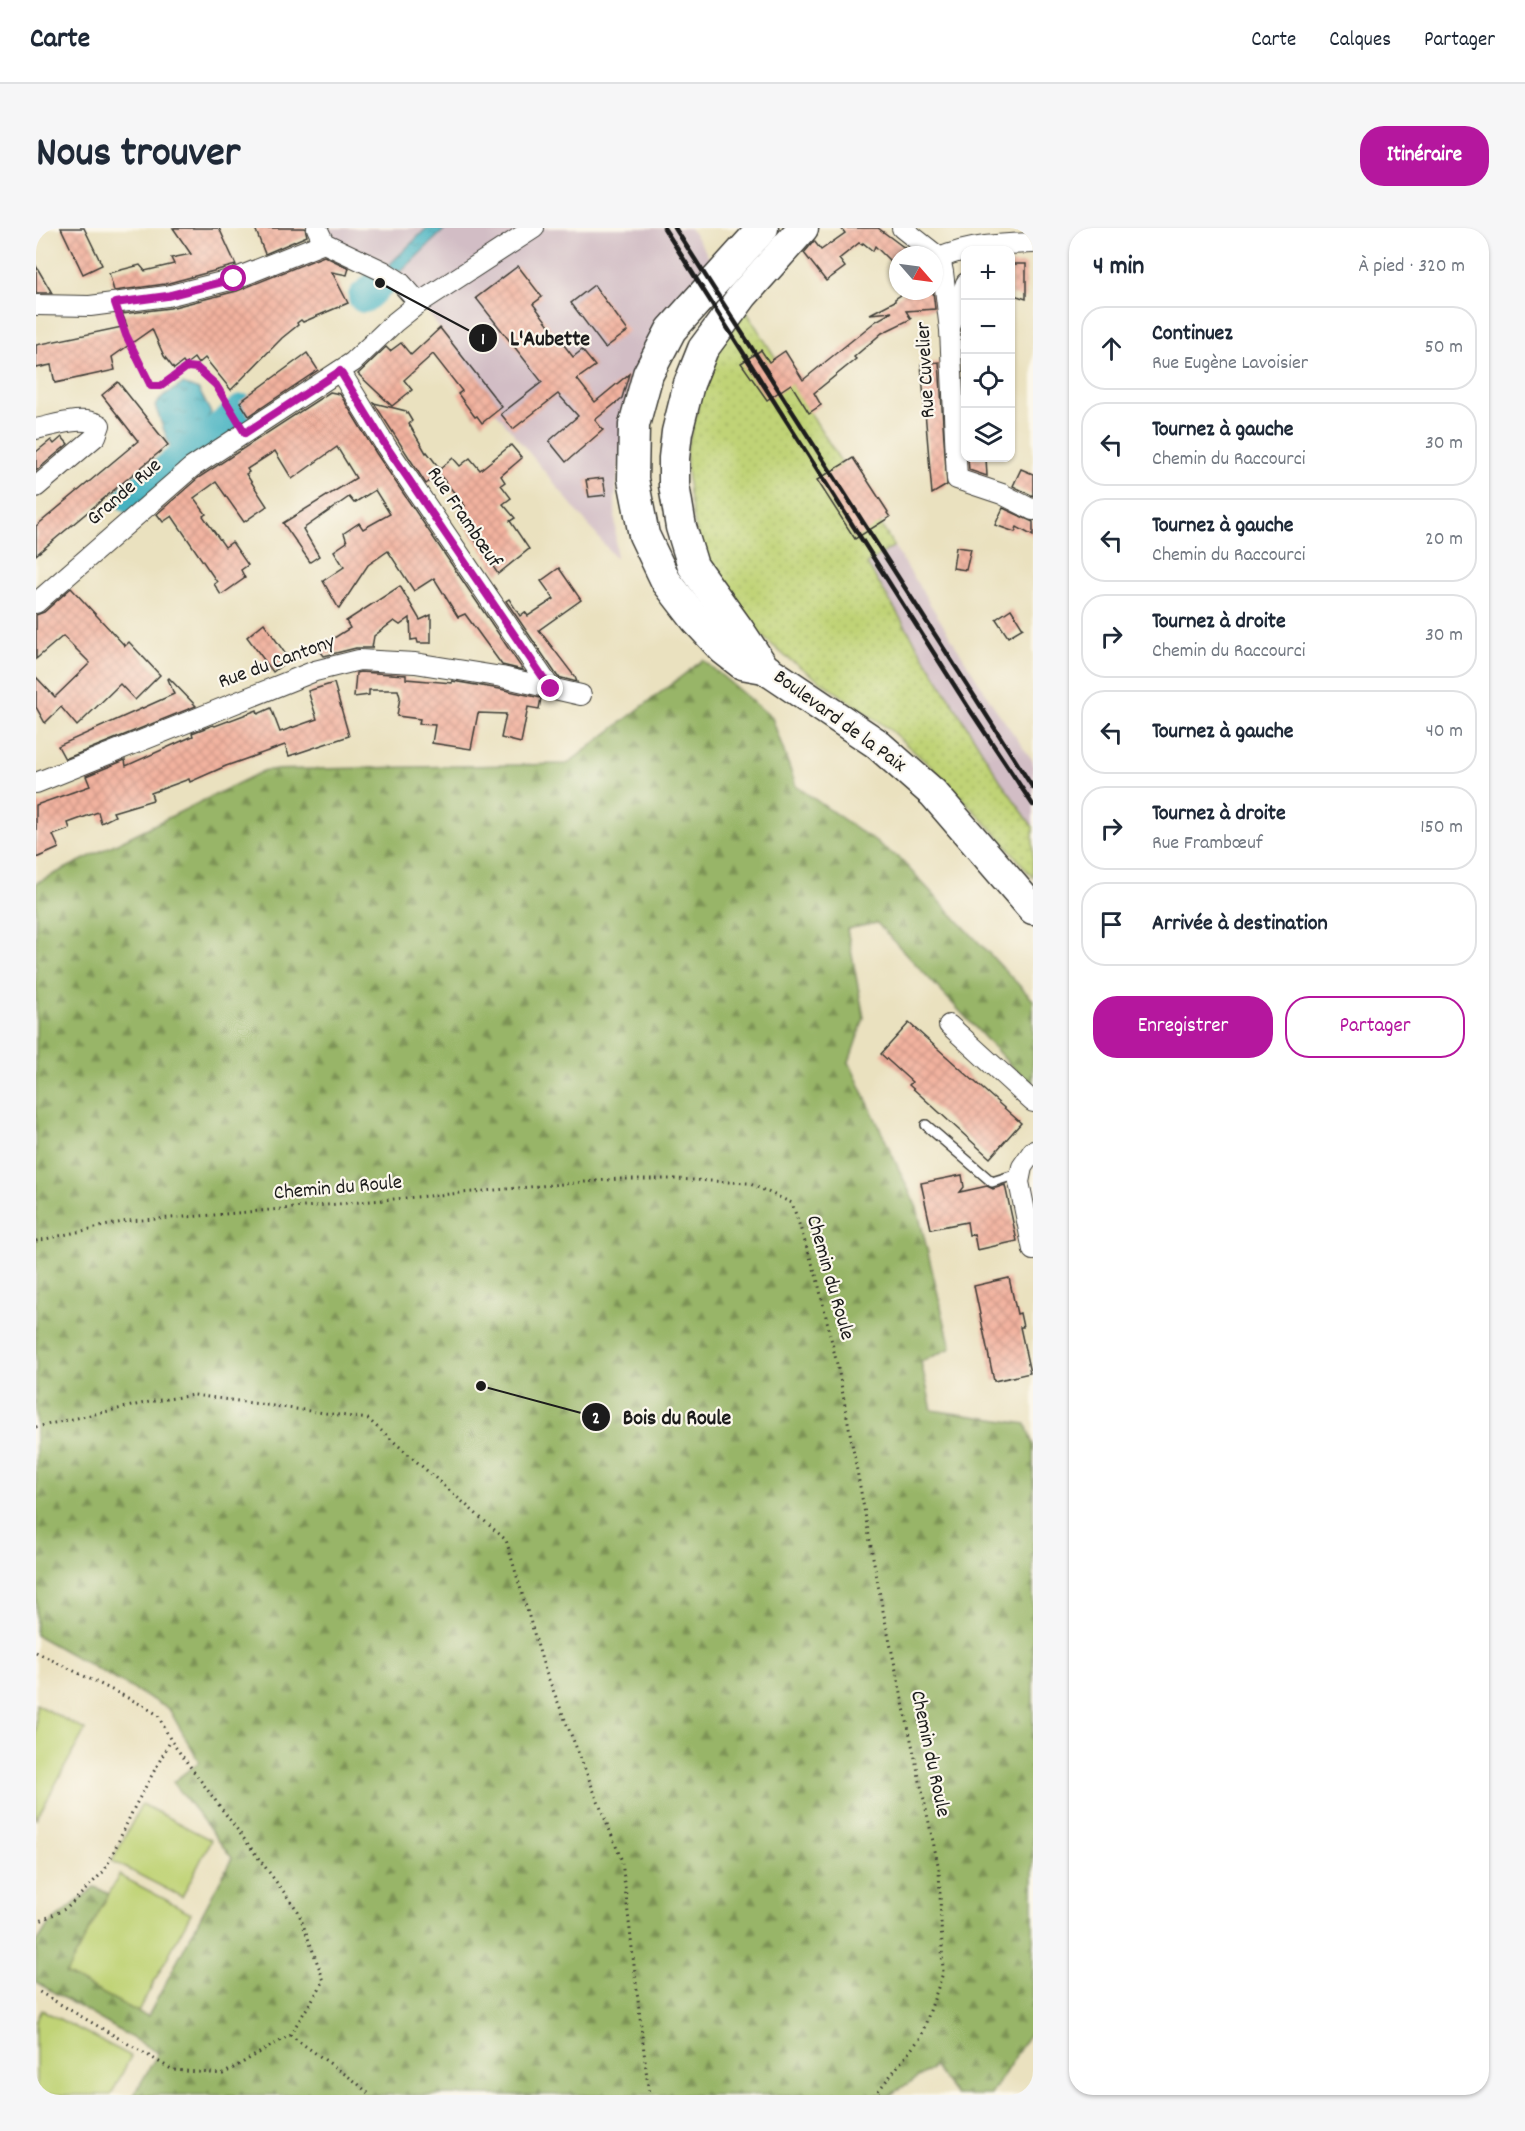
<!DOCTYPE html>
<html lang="fr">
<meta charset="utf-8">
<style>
:root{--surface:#fff;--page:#f6f6f7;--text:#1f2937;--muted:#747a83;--line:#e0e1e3;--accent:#b5179e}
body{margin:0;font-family:Dekko,sans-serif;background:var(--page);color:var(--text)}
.controls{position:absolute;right:18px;top:18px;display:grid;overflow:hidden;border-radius:12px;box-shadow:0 2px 4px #0004}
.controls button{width:54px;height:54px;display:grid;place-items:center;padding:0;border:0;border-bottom:2px solid var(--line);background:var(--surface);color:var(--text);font:30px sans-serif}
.compass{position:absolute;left:853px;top:18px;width:54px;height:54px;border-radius:50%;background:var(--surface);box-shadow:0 2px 4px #0004;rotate:118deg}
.stop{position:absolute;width:18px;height:18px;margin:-14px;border:4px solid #b5179e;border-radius:50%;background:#fff}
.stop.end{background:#b5179e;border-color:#fff;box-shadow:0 2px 6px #0008}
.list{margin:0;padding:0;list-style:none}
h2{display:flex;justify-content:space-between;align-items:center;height:78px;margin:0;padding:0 24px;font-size:26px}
h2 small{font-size:20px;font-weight:400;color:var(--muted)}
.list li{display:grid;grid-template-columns:39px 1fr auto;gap:18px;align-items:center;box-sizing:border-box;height:84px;margin:0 12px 12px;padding:0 12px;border:2px solid var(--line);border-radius:24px}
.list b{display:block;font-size:22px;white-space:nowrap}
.list p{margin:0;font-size:20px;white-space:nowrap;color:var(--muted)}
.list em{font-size:20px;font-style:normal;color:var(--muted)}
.actions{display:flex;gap:12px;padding:18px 24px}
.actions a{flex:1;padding:14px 0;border:2px solid var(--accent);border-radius:24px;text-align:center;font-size:21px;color:var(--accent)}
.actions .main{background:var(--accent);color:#fff}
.icon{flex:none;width:33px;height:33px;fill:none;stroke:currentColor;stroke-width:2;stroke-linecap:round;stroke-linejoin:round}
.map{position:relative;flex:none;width:997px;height:1867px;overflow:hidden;border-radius:24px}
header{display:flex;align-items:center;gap:36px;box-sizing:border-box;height:84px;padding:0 30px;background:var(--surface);border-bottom:2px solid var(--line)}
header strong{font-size:28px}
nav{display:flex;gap:33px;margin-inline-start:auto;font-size:21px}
.intro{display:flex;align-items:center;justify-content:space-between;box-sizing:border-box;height:144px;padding:0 36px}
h1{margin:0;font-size:42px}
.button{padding:15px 27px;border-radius:24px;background:var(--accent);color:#fff;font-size:21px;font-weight:700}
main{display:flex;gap:36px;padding:0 36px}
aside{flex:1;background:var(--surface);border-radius:24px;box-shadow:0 2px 4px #0004}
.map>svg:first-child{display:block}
.industrial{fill:#d2bdc5}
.grass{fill:url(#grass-dots);stroke:#6e7849;stroke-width:1.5}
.forest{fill:url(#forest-firs);stroke:#5a6842;stroke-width:1.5}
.pitch{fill:#c0d376;stroke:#6e7849;stroke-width:1.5}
.water{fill:url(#water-ripples);stroke:#30676e;stroke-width:1.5}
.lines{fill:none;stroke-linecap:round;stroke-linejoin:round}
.river{stroke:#45b2c1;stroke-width:32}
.building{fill:url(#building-cross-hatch)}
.service-casing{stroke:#3b3a34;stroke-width:12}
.minor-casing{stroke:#3b3a34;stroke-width:22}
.primary-casing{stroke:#3b3a34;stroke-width:33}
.path{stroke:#3b3a34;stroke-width:3;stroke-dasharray:1.5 4.5;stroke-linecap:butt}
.service{stroke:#fff;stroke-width:9}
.minor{stroke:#fff;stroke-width:20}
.primary{stroke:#fff;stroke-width:30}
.rail{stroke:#1c1c1c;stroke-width:4.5}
.route{stroke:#b5179e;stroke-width:8}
.labels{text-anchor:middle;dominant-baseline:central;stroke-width:4.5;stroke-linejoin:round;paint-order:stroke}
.street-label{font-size:21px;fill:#1c1c1c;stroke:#fbf7ec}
.leader{fill:none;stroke:#1c1c1c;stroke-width:2}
.callout-dot{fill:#1c1c1c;stroke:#fbf7ec;stroke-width:2}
.mark-label{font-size:18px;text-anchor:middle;font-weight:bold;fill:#fff}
.callout-label{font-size:22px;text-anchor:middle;font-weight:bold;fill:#1c1c1c;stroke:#fbf7ec;stroke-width:4.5;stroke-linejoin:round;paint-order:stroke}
</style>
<header>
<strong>Carte</strong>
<nav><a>Carte</a><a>Calques</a><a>Partager</a></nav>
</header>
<div class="intro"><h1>Nous trouver</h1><a class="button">Itinéraire</a></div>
<main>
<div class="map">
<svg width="997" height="1867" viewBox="0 0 997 1867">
<defs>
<pattern id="grass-dots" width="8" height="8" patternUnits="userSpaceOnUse" patternTransform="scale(1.5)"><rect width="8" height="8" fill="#c0d376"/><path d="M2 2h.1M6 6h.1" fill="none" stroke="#a4b566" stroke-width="1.8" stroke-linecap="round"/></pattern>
<pattern id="forest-firs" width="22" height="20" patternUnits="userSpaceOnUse" patternTransform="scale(1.5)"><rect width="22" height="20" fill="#98b567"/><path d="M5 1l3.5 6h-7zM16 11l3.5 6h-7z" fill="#7b9254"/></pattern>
<pattern id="water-ripples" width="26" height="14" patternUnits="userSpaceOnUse" patternTransform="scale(1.5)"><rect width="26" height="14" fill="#45b2c1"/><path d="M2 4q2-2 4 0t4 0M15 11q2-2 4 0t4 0" fill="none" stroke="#39909c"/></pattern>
<pattern id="building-cross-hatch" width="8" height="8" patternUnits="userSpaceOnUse" patternTransform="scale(1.5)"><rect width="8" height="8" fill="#f2b29f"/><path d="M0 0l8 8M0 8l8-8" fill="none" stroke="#cf9888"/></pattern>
</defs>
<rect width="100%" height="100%" fill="#fbf7ec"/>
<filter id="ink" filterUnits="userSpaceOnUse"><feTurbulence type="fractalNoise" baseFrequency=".0167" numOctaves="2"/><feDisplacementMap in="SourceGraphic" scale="12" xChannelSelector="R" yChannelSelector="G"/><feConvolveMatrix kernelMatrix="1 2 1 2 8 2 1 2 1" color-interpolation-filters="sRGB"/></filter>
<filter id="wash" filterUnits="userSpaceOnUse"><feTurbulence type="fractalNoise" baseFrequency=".008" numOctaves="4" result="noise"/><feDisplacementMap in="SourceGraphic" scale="24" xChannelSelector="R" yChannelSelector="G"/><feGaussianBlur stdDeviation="1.35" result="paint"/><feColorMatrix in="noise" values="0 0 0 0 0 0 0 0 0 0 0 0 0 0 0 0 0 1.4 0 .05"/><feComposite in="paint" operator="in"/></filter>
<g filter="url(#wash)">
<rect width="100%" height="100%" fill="#eae1bf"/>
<g class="industrial">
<polygon points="281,0 654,0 682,42 592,166 579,271 580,331 450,172 456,167 375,64"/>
<polygon points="858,318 957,477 997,533 997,599 964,552 831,336"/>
</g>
<polygon class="grass" points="707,78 858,318 831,336 964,552 997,599 997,650 966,612 903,546 853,501 750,429 718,401 686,361 662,313 653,266 650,224 675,130"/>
<polygon class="forest" points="667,432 736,490 760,558 864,631 997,772 997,861 841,695 811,701 828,790 813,834 881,980 915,1120 885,1134 896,1182 990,1196 997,1218 997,1800 955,1867 920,1867 898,1839 854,1867 98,1867 122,1825 0,1754 0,1716 12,1697 59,1659 73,1666 30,1746 102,1784 112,1788 196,1630 137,1554 163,1534 133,1481 0,1407 0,655 229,542 531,536"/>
<g class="pitch">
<polygon points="0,1476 49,1502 0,1592"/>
<polygon points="106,1576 175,1612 146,1669 76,1633"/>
<polygon points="83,1647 155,1685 102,1784 30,1746"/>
<polygon points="6,1782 95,1828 75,1867 0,1867 0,1794"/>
</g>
<g class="water">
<polygon points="391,0 410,0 365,44 351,39"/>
<polygon points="147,156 163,162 175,185 166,198 136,224 119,178 128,167"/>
</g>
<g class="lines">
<g class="river">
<polyline points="328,69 344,55"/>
<polyline points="95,270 207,182"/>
</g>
</g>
<g id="blocks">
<g class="building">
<polygon points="25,0 48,0 66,37 47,46"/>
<polygon points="137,0 183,0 200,37 129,56 78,63 73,45 104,37 109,43 138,36 135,30 155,26"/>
<polygon points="219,0 269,0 271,8 229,26"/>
<polygon points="805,0 842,0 878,27 862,27 862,41 839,18 837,23 827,15 826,17 823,15 803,31 809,39 790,53 768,25 778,13 785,22 809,5"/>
<polygon points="288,28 313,40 311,47 296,44 312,75 267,94 265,92 261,95 262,97 246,110 195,162 169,130 162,136 158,130 149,137 147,134 138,141 128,128 116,101 76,129 79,142 19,155 15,137 0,140 0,117 91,98 86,86 134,80 201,63"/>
<polygon points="975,36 990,36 990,71 975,66"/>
<polygon points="0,38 16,65 0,65"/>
<polygon points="482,38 506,69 497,76 537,129 546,122 559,138 541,151 559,174 593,146 586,170 559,192 567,202 530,234 513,213 542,188 522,166 477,201 465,186 506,154 440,70"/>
<polygon points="558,57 592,103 569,120 535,75"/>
<polygon points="871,63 897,63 899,81 870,83 875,91 846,105 818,129 820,131 778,165 785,177 773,185 755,156 731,172 705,135 725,122 733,134 749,123 767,152 840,93 856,84 834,86 859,73 859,71"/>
<polygon points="404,100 466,179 446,195 441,188 439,189 422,166 426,163 397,126 368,152 376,162 356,178 322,146 350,119 354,123 365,115 375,127"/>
<polygon points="271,125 282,142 213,188 204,174"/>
<polygon points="903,134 911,257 896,266 885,136"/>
<polygon points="82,154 132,217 0,327 0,298 102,213 66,167"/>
<polygon points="294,164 304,166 340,225 487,442 466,437 429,386 422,389 398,350 378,363 352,323 332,337 303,381 287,353 308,339 298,323 311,314 308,305 323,295 327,301 354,286 339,262 318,275 313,269 267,301 283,328 274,334 247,295 320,250 301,219 256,251 239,223 211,241 213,244 210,246 231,278 208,294 180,254 158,270 170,286 167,288 189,319 196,314 212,337 205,342 209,350 185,367 178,356 181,354 136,288 127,294 121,286 162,250"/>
<polygon points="338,175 370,183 376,193 373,196 390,225 391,224 404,241 417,230 424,238 434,230 444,242 475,217 486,230 465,248 469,254 465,257 475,270 467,276 479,290 474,293 493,321 462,346 421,285 429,278 403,246 390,256"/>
<polygon points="26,209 32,216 0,243 0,224 15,212 18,216"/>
<polygon points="817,230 852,284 851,285 854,289 819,311 781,252"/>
<polygon points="932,230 950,230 951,248 933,242"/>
<polygon points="985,241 997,246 997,268 977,258"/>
<polygon points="567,250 570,267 553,269 550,252"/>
<polygon points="967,280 997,294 997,308 981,299 979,304 959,297"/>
<polygon points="920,319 935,321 930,342 917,340"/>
<polygon points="523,340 545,372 503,402 539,449 541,454 522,449 470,373 473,371 484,388 489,384 492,388 518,371 505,353"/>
<polygon points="364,358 384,392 395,387 395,415 382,415 381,411 375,412 374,390 364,397 358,393 338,408 336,420 320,420 288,428 282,420 314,400 310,393"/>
<polygon points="35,360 89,418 93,414 124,447 99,472 84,456 41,498 25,479 9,495 0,479 0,449 19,469 54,435 27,408 0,431 0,387 8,384"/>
<polygon points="975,381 987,400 972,409 960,391"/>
<polygon points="228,395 253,431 237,444 211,409"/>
<polygon points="324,444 370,447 370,451 416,455 416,453 464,461 505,470 503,481 492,479 485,515 465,510 470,486 442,485 435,521 396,515 399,497 383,496 384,491 361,488 364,469 362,462 333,462 333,467 318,469 320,445"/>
<polygon points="133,450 160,478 29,531 22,518 138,466 132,451"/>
<polygon points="298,455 313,508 253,528 249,517 190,538 154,554 153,551 115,565 117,572 77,584 79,588 65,595 62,584 32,595 34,601 17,607 23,620 0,630 0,577 54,558 50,548 89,532 90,538 157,508 156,505 177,497 179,498 221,482 222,486 235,480 244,504 281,491 272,463"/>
<polygon points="873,795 985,895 954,930 873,857 876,854 845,826"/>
<polygon points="926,947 928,959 924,964 951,958 957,961 969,957 981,1013 941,1022 938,1006 933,1007 931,994 895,1001 885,955"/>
<polygon points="973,1050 981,1086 984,1085 987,1099 984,1099 994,1145 958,1153 938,1058"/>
</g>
</g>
</g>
<g filter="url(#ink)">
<use href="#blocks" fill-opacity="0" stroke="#3b3a34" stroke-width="1.5"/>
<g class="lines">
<defs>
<polyline id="service" points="890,897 956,954 985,945"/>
<g id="minor">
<polyline points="281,0 288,15 347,43 364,54 383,75"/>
<polyline points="866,0 904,30"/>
<polyline points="904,30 907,44 914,102 921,251 966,266 997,282"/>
<path d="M904,30C933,17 965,16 997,15"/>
<polyline points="0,77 54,78 131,68 198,51 288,15"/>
<polyline points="915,97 930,55"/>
<polyline points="304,143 350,218 515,461"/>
<path d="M0,201C20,197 46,187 64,197L60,208L0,259"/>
<polyline points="0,375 155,240 317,134 358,95 383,75 498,0"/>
<polyline points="0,555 279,443 323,432 379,435 466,449 545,467"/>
<polyline points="913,797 997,874"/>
<polyline points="997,923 986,939 983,954 997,1022"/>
</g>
<g id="primary">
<polyline points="727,0 635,102 612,146 598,197 597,251 608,307 630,353 660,392 688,422 706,436 728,440 840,515 897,565 997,681"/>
<polyline points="728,440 703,402 657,338 645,299 638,257 638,230 641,204 653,156 667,121 707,67 767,0"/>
</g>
</defs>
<use href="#service" class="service-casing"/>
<use href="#minor" class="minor-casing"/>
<use href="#primary" class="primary-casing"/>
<g class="path">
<path d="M84,91L90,107L115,158H125L151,139C175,141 188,170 199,188"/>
<polyline points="0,1013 91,993 178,987 583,951 640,951 712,955 756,975 781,1050 803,1145 846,1378 903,1641 907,1745 885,1809 839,1867"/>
<polyline points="0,1199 118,1173 158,1167 332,1191 470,1312 509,1442 586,1633 613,1867"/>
<polyline points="0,1424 108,1478 122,1487 135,1513 262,1683 288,1753 254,1807 187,1846 137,1842 0,1762"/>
<polyline points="0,1695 31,1680 69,1642 99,1578 134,1514"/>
<polyline points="254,1807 320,1854 334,1867"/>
</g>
<use href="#service" class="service"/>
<use href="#minor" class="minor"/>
<use href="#primary" class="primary"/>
<g class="rail">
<polyline points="628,0 934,482 997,577"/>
<polyline points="639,0 997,560"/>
</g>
</g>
</g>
<g class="lines" filter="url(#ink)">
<polyline class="route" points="198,51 131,68 79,75 90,107 115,158 125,158 151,139 161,140 180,157 209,205 304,143 350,218 515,461"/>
</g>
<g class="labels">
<g class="street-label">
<text transform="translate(891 142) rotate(-93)">Rue Cuvelier</text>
<text transform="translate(89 265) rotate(-41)">Grande Rue</text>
<text transform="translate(427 290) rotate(56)">Rue Frambœuf</text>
<text transform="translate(241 435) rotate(-20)">Rue du Cantony</text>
<text transform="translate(803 494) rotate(36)">Boulevard de la Paix</text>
<text transform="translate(302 961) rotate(-5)">Chemin du Roule</text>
<text transform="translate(793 1050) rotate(74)">Chemin du Roule</text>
<text transform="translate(893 1526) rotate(78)">Chemin du Roule</text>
</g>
</g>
<path class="leader" d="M344 55L447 110M445 1158L560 1189"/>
<g class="callout-dot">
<circle cx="344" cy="55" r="6"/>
<circle cx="445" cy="1158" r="6"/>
<circle cx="447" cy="110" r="15"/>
<circle cx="560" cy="1189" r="15"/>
</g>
<g class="mark-label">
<text x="447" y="116">1</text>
<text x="560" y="1195">2</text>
</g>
<g class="callout-label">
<text x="514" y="117">L'Aubette</text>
<text x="641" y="1196">Bois du Roule</text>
</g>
</svg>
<div class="controls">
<button>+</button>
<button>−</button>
<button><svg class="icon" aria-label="locate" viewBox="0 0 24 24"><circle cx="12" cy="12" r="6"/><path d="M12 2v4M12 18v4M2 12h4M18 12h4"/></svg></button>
<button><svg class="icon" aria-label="layers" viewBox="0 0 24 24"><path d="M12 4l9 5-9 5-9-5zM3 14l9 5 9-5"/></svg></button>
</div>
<svg class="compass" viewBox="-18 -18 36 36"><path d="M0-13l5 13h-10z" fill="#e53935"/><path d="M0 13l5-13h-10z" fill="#747a83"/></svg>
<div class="stop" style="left:198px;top:51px"></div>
<div class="stop end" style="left:515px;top:461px"></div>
</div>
<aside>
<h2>4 min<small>À pied · 320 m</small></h2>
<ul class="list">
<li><svg class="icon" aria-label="ahead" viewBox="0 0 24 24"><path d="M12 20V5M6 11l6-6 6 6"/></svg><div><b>Continuez</b><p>Rue Eugène Lavoisier</p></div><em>50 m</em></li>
<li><svg class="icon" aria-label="left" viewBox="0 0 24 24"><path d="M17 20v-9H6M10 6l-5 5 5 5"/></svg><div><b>Tournez à gauche</b><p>Chemin du Raccourci</p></div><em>30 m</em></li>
<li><svg class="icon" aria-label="left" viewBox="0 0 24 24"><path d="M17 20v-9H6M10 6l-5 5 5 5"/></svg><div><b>Tournez à gauche</b><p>Chemin du Raccourci</p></div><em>20 m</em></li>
<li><svg class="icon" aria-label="right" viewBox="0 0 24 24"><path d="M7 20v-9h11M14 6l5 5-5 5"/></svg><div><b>Tournez à droite</b><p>Chemin du Raccourci</p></div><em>30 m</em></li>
<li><svg class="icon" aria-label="left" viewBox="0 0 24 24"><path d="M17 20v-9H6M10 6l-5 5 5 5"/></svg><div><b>Tournez à gauche</b></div><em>40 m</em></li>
<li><svg class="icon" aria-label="right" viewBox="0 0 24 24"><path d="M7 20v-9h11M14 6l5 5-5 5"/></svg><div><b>Tournez à droite</b><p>Rue Frambœuf</p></div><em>150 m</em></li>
<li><svg class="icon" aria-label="arrive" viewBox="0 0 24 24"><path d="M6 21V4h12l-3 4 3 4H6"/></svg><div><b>Arrivée à destination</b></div></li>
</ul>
<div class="actions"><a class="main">Enregistrer</a><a>Partager</a></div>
</aside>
</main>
